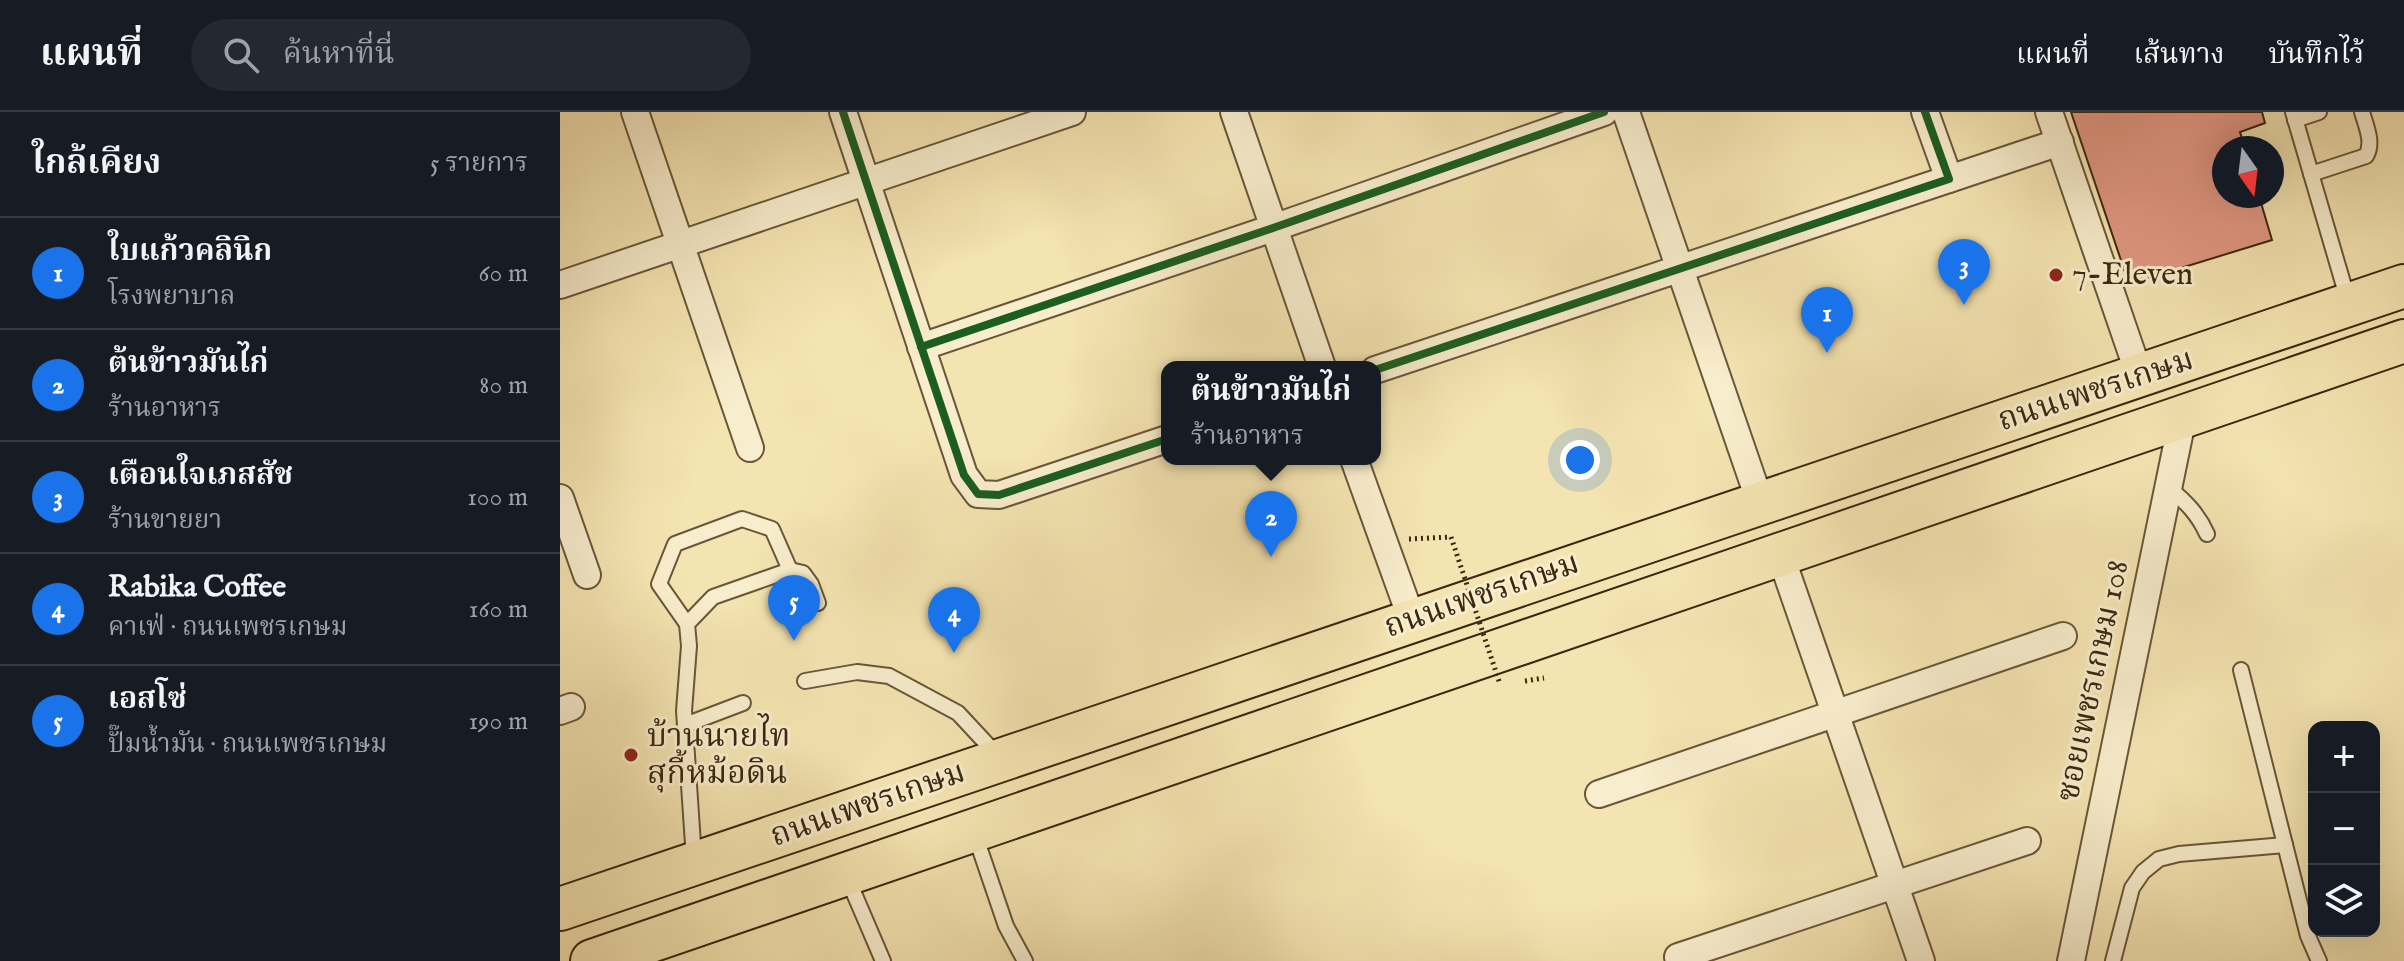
<!DOCTYPE html>
<html lang="th">
<meta charset="utf-8">
<style>
:root{--surface:#171b24;--page:#242831;--text:#f1f3f6;--muted:#9ea1a6;--line:#363941;--accent:#1a73e8}
body{margin:0;font-family:"IM FELL English","Noto Serif Thai",serif;background:var(--page);color:var(--text)}
.controls{position:absolute;right:24px;bottom:24px;display:grid;overflow:hidden;border-radius:16px;box-shadow:0 8px 32px #0002}
.controls button{width:72px;height:72px;display:grid;place-items:center;padding:0;border:0;border-bottom:2px solid var(--line);background:var(--surface);color:var(--text);font:40px sans-serif}
.compass{position:absolute;left:1652px;top:24px;width:72px;height:72px;border-radius:50%;background:var(--surface);box-shadow:0 8px 32px #0002;rotate:166deg}
.you{position:absolute;left:1020px;top:348px;width:28px;height:28px;margin:-20px;border:6px solid #fff;border-radius:50%;background:#1a73e8;box-shadow:0 0 0 12px #1a73e833}
.badge{display:grid;place-items:center;width:52px;height:52px;border-radius:50%;background:var(--accent);color:#fff;font-size:26px;font-weight:700}
.pin{position:absolute;translate:-50% -66px;filter:drop-shadow(0 2px 4px #0008)}
.pin::after{content:'';position:absolute;top:42px;width:28px;height:24px;background:inherit;clip-path:polygon(0 0,100% 0,50% 100%)}
.popup{position:absolute;left:601px;top:249px;width:220px;height:104px;box-sizing:border-box;display:grid;place-content:center;border-radius:16px;background:var(--surface);filter:drop-shadow(0 2px 6px #0005);font-size:26px;white-space:nowrap;color:var(--muted)}
.popup b{font-size:30px;color:var(--text)}
.popup::after{content:'';position:absolute;left:50%;top:100%;margin-left:-16px;border:16px solid transparent;border-top-color:var(--surface)}
.list{margin:0;padding:0;list-style:none}
h2{display:flex;justify-content:space-between;align-items:center;height:104px;margin:0;padding:0 32px;font-size:34px}
h2 small{font-size:26px;font-weight:400;color:var(--muted)}
.list li{display:grid;grid-template-columns:52px 1fr auto;gap:24px;align-items:center;box-sizing:border-box;height:112px;padding:0 32px;border-top:2px solid var(--line)}
.list b{display:block;font-size:30px;white-space:nowrap}
.list p{margin:0;font-size:26px;white-space:nowrap;color:var(--muted)}
.list em{font-size:26px;font-style:normal;color:var(--muted)}
.icon{flex:none;width:44px;height:44px;fill:none;stroke:currentColor;stroke-width:2;stroke-linecap:round;stroke-linejoin:round}
.map{position:relative;flex:none;width:1844px;height:849px;overflow:hidden}
header{display:flex;align-items:center;gap:48px;box-sizing:border-box;height:112px;padding:0 40px;background:var(--surface);border-bottom:2px solid var(--line)}
header strong{font-size:38px}
nav{display:flex;gap:44px;margin-inline-start:auto;font-size:28px}
.search{width:560px;height:72px;background:var(--page);display:flex;align-items:center;gap:20px;box-sizing:border-box;padding:0 28px;border-radius:44px;color:var(--muted);font-size:30px}
main{display:flex}
aside{flex:1;background:var(--surface)}
.map>svg:first-child{display:block}
.building{fill:#e19782;stroke:#3c2710;stroke-width:2}
.lines{fill:none;stroke-linecap:round;stroke-linejoin:round}
.service-casing{stroke:#6a5638;stroke-width:18}
.minor-casing{stroke:#6a5638;stroke-width:30}
.primary-casing{stroke:#3c2710;stroke-width:46}
.path{stroke:#3c2710;stroke-width:5;stroke-dasharray:2 4;stroke-linecap:butt}
.service{stroke:#f8edcc;stroke-width:14}
.minor{stroke:#f8edcc;stroke-width:26}
.primary{stroke:#f4e4b1;stroke-width:42}
.path-bridge{stroke:#3c2710;stroke-width:5;stroke-dasharray:2 4;stroke-linecap:butt}
.cycleway-casing{stroke:#f8edcc;stroke-width:13}
.cycleway{stroke:#1b5e20;stroke-width:8}
.poi-dot{fill:#8f2418;stroke:#f8edcc;stroke-width:3}
.labels{text-anchor:middle;dominant-baseline:central;stroke-width:6;stroke-linejoin:round;paint-order:stroke}
.poi-label{font-size:32px;fill:#3c2710;stroke:#f8edcc;text-anchor:start}
.street-label{font-size:32px;fill:#3c2710;stroke:#f8edcc}
</style>
<header>
<strong>แผนที่</strong>
<div class="search"><svg class="icon" aria-label="search" viewBox="0 0 24 24"><circle cx="10" cy="10" r="6"/><path d="M15 15l6 6"/></svg>ค้นหาที่นี่</div>
<nav><a>แผนที่</a><a>เส้นทาง</a><a>บันทึกไว้</a></nav>
</header>
<main>
<aside>
<h2>ใกล้เคียง<small>5 รายการ</small></h2>
<ul class="list">
<li><span class="badge">1</span><div><b>ใบแก้วคลินิก</b><p>โรงพยาบาล</p></div><em>60 m</em></li>
<li><span class="badge">2</span><div><b>ต้นข้าวมันไก่</b><p>ร้านอาหาร</p></div><em>80 m</em></li>
<li><span class="badge">3</span><div><b>เตือนใจเภสสัช</b><p>ร้านขายยา</p></div><em>100 m</em></li>
<li><span class="badge">4</span><div><b>Rabika Coffee</b><p>คาเฟ่ · ถนนเพชรเกษม</p></div><em>160 m</em></li>
<li><span class="badge">5</span><div><b>เอสโซ่</b><p>ปั๊มน้ำมัน · ถนนเพชรเกษม</p></div><em>190 m</em></li>
</ul>
</aside>
<div class="map">
<svg width="1844" height="849" viewBox="0 0 1844 849">
<rect width="100%" height="100%" fill="#f4e4b1"/>
<filter id="stains"><feTurbulence type="fractalNoise" baseFrequency=".0025" numOctaves="4"/><feColorMatrix values="0 0 0 0 .2 0 0 0 0 .09 0 0 0 0 .02 0 0 0 .5 -.17"/></filter>
<radialGradient id="worn" r=".72"><stop offset=".6" stop-color="#630" stop-opacity="0"/><stop offset="1" stop-color="#630" stop-opacity=".3"/></radialGradient>
<polygon class="building" points="1511,0 1702,0 1705,11 1680,20 1685,36 1664,36 1664,84 1699,84 1712,128 1569,172"/>
<g class="lines">
<defs>
<g id="service">
<polyline points="1733,0 1788,188"/>
<polyline points="1735,8 1759,0"/>
<path d="M1751,62L1806,44C1814,31 1806,14 1802,0"/>
<path d="M1609,376C1626,390 1638,402 1647,422"/>
<polyline points="127,512 99,472 115,432 182,407 212,417 230,458"/>
<polyline points="1681,558 1748,824 1759,849"/>
<polyline points="245,569 297,560 329,564 398,601 438,644"/>
<polyline points="125,613 183,591"/>
<polyline points="414,720 446,814 465,849"/>
<polyline points="134,747 124,599 129,534 127,512 153,485 230,458 243,461 251,472 258,491"/>
<polyline points="287,765 323,849"/>
<polyline points="1553,849 1572,776 1583,760 1599,747 1619,742 1725,733"/>
</g>
<g id="minor">
<polyline points="75,0 190,336"/>
<polyline points="283,0 404,363 418,382 439,383 607,327"/>
<polyline points="674,0 762,255"/>
<polyline points="1066,0 1200,390"/>
<polyline points="1489,0 1580,265"/>
<polyline points="1389,67 1500,30"/>
<polyline points="0,173 512,0"/>
<polyline points="361,235 713,116 1044,0"/>
<polyline points="815,258 1389,67 1365,0"/>
<polyline points="794,347 852,508"/>
<polyline points="0,386 27,463"/>
<polyline points="1220,442 1361,849"/>
<polyline points="0,599 11,595"/>
<polyline points="1039,682 1503,524"/>
<polyline points="1118,845 1467,729"/>
<polyline points="1511,849 1623,304"/>
</g>
<g id="primary">
<polyline points="0,797 1844,174"/>
<polyline points="32,849 1844,229"/>
</g>
</defs>
<use href="#service" class="service-casing"/>
<use href="#minor" class="minor-casing"/>
<use href="#primary" class="primary-casing"/>
<g class="path">
<polyline points="849,427 891,425"/>
<polyline points="965,569 984,566"/>
</g>
<use href="#service" class="service"/>
<use href="#minor" class="minor"/>
<use href="#primary" class="primary"/>
<polyline class="path-bridge" points="891,425 940,572"/>
<defs>
<g id="cycleway">
<polyline points="283,0 404,363 418,382 439,383 607,327"/>
<polyline points="361,235 713,116 1044,0"/>
<polyline points="815,258 1389,67 1365,0"/>
</g>
</defs>
<use href="#cycleway" class="cycleway-casing"/>
<use href="#cycleway" class="cycleway"/>
</g>
<g class="poi-dot">
<circle cx="1496" cy="163" r="8"/>
<circle cx="71" cy="643" r="8"/>
</g>
<g class="labels">
<g class="poi-label">
<text x="1512" y="163">7-Eleven</text>
<text x="87" y="625">บ้านนายไท<tspan x="87" dy="37">สุกี้หม้อดิน</tspan></text>
</g>
<g class="street-label">
<text transform="translate(1536 279) rotate(-18)">ถนนเพชรเกษม</text>
<text transform="translate(922 484) rotate(-19)">ถนนเพชรเกษม</text>
<text transform="translate(1534 569) rotate(-78)">ซอยเพชรเกษม 108</text>
<text transform="translate(308 693) rotate(-19)">ถนนเพชรเกษม</text>
</g>
</g>
<rect width="100%" height="100%" filter="url(#stains)"/>
<rect width="100%" height="100%" fill="url(#worn)"/>
</svg>
<div class="controls">
<button>+</button>
<button>−</button>
<button><svg class="icon" aria-label="layers" viewBox="0 0 24 24"><path d="M12 4l9 5-9 5-9-5zM3 14l9 5 9-5"/></svg></button>
</div>
<svg class="compass" viewBox="-18 -18 36 36"><path d="M0-13l5 13h-10z" fill="#e53935"/><path d="M0 13l5-13h-10z" fill="#9ea1a6"/></svg>
<div class="you"></div>
<div class="pin badge" style="left:1267px;top:241px">1</div>
<div class="pin badge" style="left:711px;top:445px">2</div>
<div class="popup"><b>ต้นข้าวมันไก่</b>ร้านอาหาร</div>
<div class="pin badge" style="left:1404px;top:193px">3</div>
<div class="pin badge" style="left:394px;top:541px">4</div>
<div class="pin badge" style="left:234px;top:529px">5</div>
</div>
</main>
